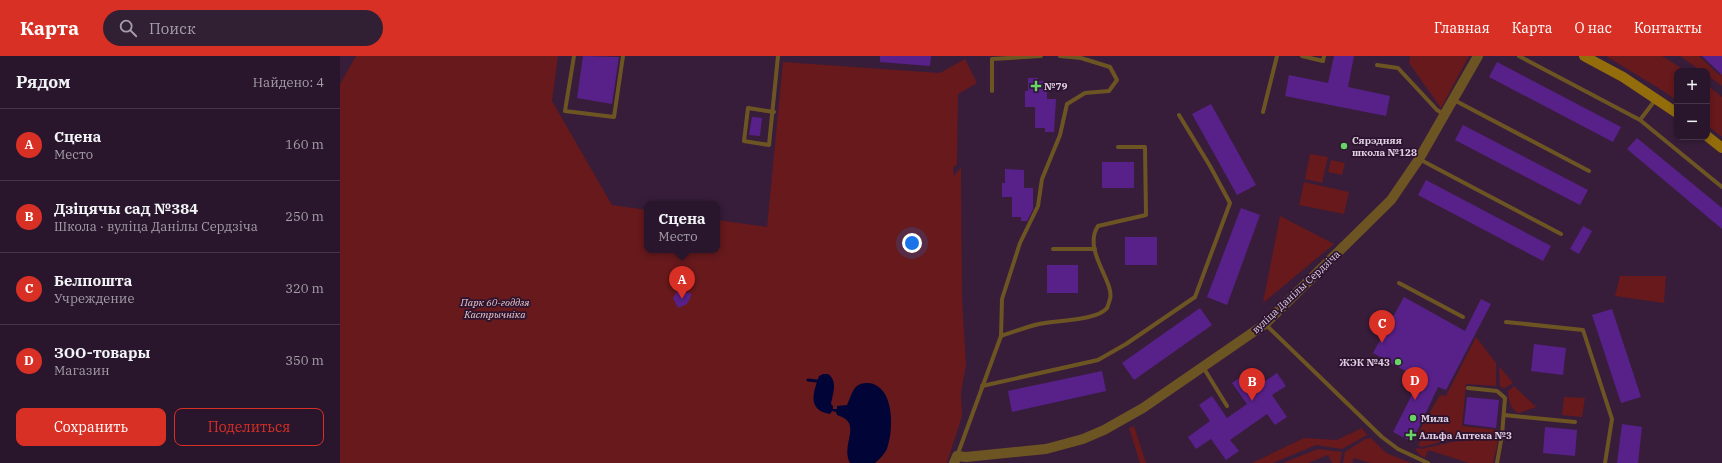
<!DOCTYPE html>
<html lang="ru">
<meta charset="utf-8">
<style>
:root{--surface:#29162c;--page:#311f34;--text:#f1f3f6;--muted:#a59fa9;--line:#453548;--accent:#d93025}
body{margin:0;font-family:"IBM Plex Serif",serif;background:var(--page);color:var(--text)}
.controls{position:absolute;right:12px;top:12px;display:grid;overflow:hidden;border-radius:8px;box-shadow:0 2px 6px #0003}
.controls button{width:36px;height:36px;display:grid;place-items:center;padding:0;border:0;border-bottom:1px solid var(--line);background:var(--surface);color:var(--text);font:20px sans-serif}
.you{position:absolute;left:572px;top:187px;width:14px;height:14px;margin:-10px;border:3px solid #fff;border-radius:50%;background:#1a73e8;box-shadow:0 0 0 6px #1a73e833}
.badge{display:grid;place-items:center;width:26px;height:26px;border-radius:50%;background:var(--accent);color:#fff;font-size:13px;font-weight:700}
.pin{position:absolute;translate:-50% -33px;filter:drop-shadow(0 1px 2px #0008)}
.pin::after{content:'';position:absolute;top:21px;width:14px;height:12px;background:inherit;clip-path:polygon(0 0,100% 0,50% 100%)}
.popup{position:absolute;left:304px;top:145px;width:76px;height:52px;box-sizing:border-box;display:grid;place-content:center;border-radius:8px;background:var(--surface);filter:drop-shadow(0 1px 3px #0005);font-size:13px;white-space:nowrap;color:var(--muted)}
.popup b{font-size:15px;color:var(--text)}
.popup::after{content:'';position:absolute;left:50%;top:100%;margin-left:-8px;border:8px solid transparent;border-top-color:var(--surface)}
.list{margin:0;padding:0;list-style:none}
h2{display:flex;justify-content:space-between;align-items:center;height:52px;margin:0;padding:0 16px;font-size:17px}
h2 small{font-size:13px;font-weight:400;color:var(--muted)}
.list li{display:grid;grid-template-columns:26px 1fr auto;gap:12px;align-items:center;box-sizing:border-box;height:72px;padding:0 16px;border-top:1px solid var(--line)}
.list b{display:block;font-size:15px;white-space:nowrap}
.list p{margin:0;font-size:13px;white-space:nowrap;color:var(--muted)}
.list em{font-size:13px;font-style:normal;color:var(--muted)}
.actions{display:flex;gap:8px;padding:12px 16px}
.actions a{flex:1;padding:9px 0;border:1px solid var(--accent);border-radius:8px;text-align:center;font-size:14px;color:var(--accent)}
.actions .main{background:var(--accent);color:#fff}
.icon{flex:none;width:22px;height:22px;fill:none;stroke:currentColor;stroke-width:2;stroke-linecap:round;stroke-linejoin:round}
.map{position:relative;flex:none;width:1382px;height:407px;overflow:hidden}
header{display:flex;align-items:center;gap:24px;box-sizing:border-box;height:56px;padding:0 20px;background:var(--accent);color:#fff}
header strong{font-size:19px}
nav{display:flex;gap:22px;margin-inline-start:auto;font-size:14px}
.search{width:280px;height:36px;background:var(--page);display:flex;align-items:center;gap:10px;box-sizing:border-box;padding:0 14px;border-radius:22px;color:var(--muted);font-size:15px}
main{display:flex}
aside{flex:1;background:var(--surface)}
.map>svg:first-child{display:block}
.green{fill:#67191c}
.water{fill:#000437}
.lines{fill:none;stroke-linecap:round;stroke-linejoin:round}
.stream{stroke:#000437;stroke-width:3}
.building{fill:#58218a}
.service{stroke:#6d5523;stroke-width:4}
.tertiary{stroke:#6d5523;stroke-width:10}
.secondary{stroke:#936d0b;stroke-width:10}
.poi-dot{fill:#68d465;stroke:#2c132f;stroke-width:1.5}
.labels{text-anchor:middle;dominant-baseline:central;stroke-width:3.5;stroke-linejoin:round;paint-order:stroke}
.poi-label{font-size:10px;font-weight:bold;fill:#e0cfe2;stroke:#2c132f;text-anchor:start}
.street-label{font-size:10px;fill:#e0cfe2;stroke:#2c132f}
.park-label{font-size:10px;font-style:italic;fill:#eac8c6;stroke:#2c132f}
</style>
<header>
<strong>Карта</strong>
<div class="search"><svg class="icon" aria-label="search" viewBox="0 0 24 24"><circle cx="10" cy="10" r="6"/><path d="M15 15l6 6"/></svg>Поиск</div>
<nav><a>Главная</a><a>Карта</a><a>О нас</a><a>Контакты</a></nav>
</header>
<main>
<aside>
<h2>Рядом<small>Найдено: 4</small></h2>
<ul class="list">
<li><span class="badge">A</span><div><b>Сцена</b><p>Место</p></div><em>160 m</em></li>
<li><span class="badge">B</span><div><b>Дзіцячы сад №384</b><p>Школа · вуліца Данілы Сердзіча</p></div><em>250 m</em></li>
<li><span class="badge">C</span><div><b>Белпошта</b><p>Учреждение</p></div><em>320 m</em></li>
<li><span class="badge">D</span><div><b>ЗОО-товары</b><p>Магазин</p></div><em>350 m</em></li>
</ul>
<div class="actions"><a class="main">Сохранить</a><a>Поделиться</a></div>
</aside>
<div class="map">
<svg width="1382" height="407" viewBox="0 0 1382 407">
<rect width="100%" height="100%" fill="#371d3a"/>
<g class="green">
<polygon points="16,0 218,0 212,45 272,149 307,154 307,194 377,194 377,164 427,171 443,6 600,17 625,3 637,27 618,38 617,108 613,112 614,120 621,111 622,243 626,309 621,336 622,360 607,407 0,407 0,28"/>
<polygon points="1070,0 1129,0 1101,52 1069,7"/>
<polygon points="1266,0 1322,0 1346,15 1337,15 1337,45 1325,36"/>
<polygon points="1340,0 1359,0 1379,19 1382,17 1382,30 1367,19 1367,15 1361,15"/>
<polygon points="1367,29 1382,41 1382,81 1367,69"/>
<polygon points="970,98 988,101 982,127 965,123"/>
<polygon points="991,104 1005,107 1002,119 988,116"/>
<polygon points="964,126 1009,136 1004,158 959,149"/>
<polygon points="940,160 994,188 923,247"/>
<polygon points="1280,220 1326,220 1324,247 1275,240"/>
<polygon points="1136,281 1156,307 1156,330 1126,328 1122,370 1159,374 1159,378 1112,383 1082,391 1078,389 1083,380 1077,379 1100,339 1106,340"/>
<polygon points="1159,310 1173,327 1165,332 1160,331"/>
<path d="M1174,330L1196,351L1179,357C1169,353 1169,344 1168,335Z"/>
<polygon points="1224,341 1245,342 1242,361 1222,359"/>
<polygon points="794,370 806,407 800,407 789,372"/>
<polygon points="1022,372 1027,379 1002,393 976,389 933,407 912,407 964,382 997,384"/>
<polygon points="1159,381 1153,407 1129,407 1088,394 1085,402 1080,399 1076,394 1076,392 1081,393 1112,386"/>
<polygon points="1031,382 1046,397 1071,407 1030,407 1014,402 1012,407 1003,407 1005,396 1025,383"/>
<polygon points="978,393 1002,396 1000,407 992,407 988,399 968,407 943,407"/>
</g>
<path class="water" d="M483,318H488C498,325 493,337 491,348L493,350V353H497V350L507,349C510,343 511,337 515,332C518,328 523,327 528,327C555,329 554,375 547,393C544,398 540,403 535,407H510C500,388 524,367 497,359L496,356L492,355L490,358C467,354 473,337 479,320Z"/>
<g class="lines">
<polyline class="stream" points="468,324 477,325"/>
</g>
<g class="building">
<polygon points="243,0 279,1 272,48 237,42"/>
<polygon points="540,0 591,0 590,10 540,6"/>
<polygon points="994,0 1014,0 1008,31 1050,40 1046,60 945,40 949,19 988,27"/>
<polygon points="1362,0 1382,0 1382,19"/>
<polygon points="1157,6 1281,71 1273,86 1149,21"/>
<polygon points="688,22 698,22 698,25 707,25 707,43 716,43 714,76 705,76 705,72 695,72 695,51 685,51 685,35 688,35"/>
<polygon points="871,48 916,129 897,139 852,58"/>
<polygon points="412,61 422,62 420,80 409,79"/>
<polygon points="1123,69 1248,134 1240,149 1115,84"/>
<polygon points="1297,82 1382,152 1382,173 1287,93"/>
<rect x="762" y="106" width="32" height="26"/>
<polygon points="665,113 684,114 684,132 693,132 693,153 687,165 681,165 681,161 672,161 672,141 662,141 662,127 665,127"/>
<polygon points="1086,124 1211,190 1203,205 1078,139"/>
<polygon points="901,152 920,159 887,249 867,241"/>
<polygon points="1243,170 1252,175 1239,198 1230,193"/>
<rect x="785" y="181" width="32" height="28"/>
<rect x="707" y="209" width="31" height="28"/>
<polygon points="338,234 352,238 347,248 338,252 333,242"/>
<polygon points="1064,241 1125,275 1141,243 1151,248 1106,334 1098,331 1072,386 1053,376 1080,323 1033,297"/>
<polygon points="860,252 872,269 794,324 782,307"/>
<polygon points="1272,253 1301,341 1281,347 1252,259"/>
<polygon points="1194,288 1226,292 1223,319 1191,315"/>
<polygon points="762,315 766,335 672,356 668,335"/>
<polygon points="937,317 946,330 932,339 947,361 935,369 927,358 890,384 899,395 886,404 871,383 856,393 848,381 870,365 859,349 872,340 887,362 907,348 892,327 905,318 915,332"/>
<polygon points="1127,341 1159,344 1156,372 1124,368"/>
<polygon points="1282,368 1302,371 1298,407 1277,407"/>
<polygon points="1205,371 1237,374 1235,400 1203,397"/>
</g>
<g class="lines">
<g class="service">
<polyline points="234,0 225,55 274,61 283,0"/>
<polyline points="962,0 983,5 984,0"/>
<polyline points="1179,0 1300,64 1382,131"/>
<polyline points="1037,9 1058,12 1097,54 1105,59"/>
<polyline points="652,35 652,3 701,0"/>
<polyline points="1114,44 1249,115"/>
<polyline points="434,56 408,52 404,85 429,89 438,0"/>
<polyline points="923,56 937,0"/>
<polyline points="1300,64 1316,43"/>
<polyline points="1079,103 1221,178"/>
<polyline points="713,193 755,193"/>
<polyline points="1059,227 1123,261"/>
<polyline points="1166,266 1243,274 1272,363 1265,407"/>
<polyline points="925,268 1042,381 1058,393 1088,407"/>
<path d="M661,280C673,276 686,271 699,268C715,264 757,265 767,252C768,250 769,246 770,243C775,226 742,194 758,170L806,159L805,91H778"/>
<polyline points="863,311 887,350"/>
<polyline points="642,330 758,304 786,288 855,241 890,147 870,110 839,59"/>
<polyline points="1128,332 1157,335 1165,342 1162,379 1157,407"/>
<polyline points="1164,359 1235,366"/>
<polyline points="617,400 661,280 662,243 680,187 698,150 702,123 720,79 727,48 745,37 769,35 777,24 770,11 741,2 720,0"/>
</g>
<polyline class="tertiary" points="614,407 617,400 626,401 706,393 743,383 764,374 803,352 925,268 1051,144 1079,103 1138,0"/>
<g class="secondary">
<polyline points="1244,0 1283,21 1337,57"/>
<polyline points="1367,80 1382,92"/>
</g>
</g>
<g class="poi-dot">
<path d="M694 24h4v4h4v4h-4v4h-4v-4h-4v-4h4z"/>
<circle cx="1004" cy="90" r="4"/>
<circle cx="1058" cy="306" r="4"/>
<circle cx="1073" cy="362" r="4"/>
<path d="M1069 373h4v4h4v4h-4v4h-4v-4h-4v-4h4z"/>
</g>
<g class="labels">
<g class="poi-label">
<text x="704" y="30">№79</text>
<text x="1012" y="84">Сярэдняя<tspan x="1012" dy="12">школа №128</tspan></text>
<text x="1050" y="306" text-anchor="end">ЖЭК №43</text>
<text x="1081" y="362">Мила</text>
<text x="1079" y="379">Альфа Аптека №3</text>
</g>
<g class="street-label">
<text transform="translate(956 236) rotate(-43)">вуліца Данілы Сердзіча</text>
</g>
<g class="park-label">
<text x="155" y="246">Парк 60-годдзя<tspan x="155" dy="12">Кастрычніка</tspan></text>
</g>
</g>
</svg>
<div class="controls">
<button>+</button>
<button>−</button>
</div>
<div class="you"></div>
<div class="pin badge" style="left:342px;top:243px">A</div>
<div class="popup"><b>Сцена</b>Место</div>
<div class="pin badge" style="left:912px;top:345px">B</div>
<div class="pin badge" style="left:1042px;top:287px">C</div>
<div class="pin badge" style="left:1075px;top:344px">D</div>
</div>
</main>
